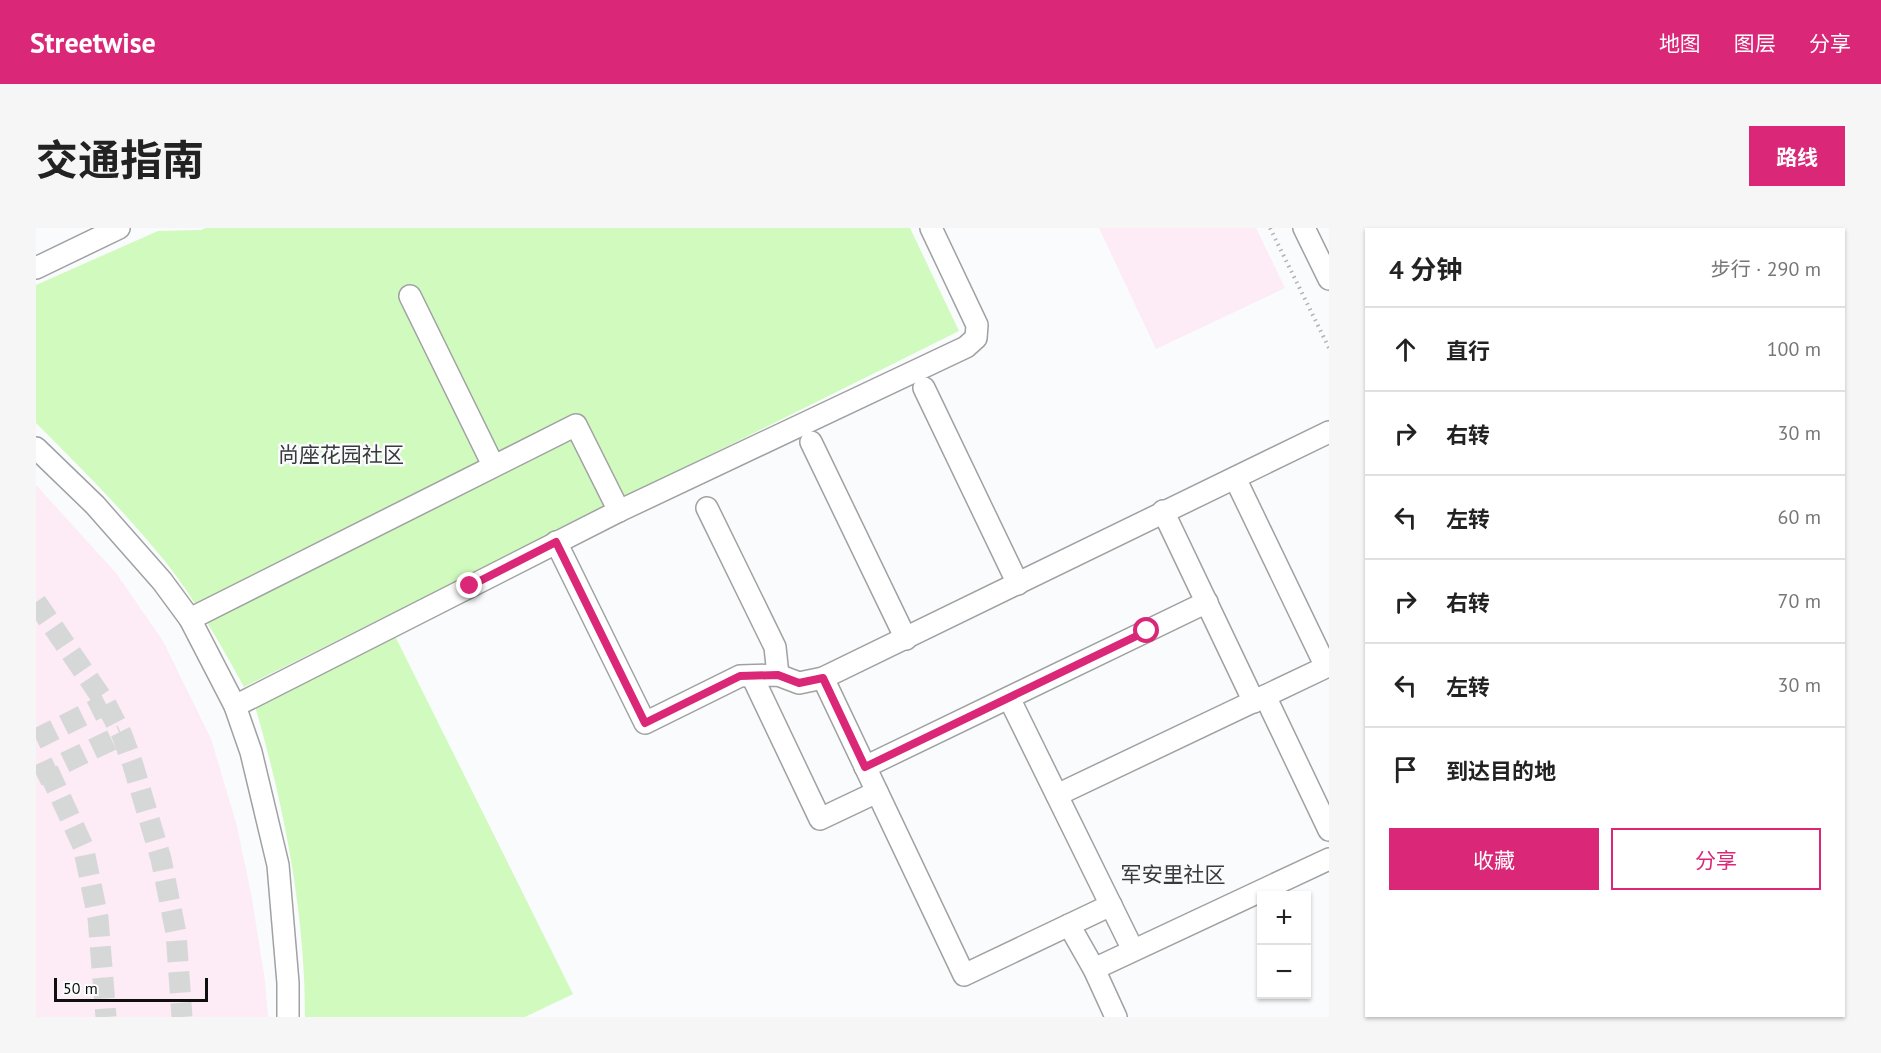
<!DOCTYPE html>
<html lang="zh">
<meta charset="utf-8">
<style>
:root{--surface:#fff;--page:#f6f6f6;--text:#222;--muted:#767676;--line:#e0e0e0;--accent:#db2777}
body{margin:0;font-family:"PT Sans","Noto Sans SC",sans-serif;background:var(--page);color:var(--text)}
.controls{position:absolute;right:18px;bottom:18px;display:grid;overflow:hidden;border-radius:0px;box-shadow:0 2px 4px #0004}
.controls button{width:54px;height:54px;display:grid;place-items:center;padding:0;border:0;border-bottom:2px solid var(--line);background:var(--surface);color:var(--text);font:30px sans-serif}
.scale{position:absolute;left:18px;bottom:15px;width:154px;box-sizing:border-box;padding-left:6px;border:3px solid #0f0f0f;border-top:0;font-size:16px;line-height:21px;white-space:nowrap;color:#0f0f0f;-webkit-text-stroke:4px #f9fbfc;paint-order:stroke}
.stop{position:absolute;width:18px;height:18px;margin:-14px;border:4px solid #db2777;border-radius:50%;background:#fff}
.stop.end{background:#db2777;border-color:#fff;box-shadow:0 2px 6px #0008}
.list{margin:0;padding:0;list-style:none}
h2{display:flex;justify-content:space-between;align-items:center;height:78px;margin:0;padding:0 24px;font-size:26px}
h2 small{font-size:20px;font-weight:400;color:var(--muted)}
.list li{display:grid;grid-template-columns:39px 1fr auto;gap:18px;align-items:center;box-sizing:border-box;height:84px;padding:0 24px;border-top:2px solid var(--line)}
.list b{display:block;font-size:22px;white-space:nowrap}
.list em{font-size:20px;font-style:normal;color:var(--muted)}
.actions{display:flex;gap:12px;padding:18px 24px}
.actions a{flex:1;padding:14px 0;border:2px solid var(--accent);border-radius:0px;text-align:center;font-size:21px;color:var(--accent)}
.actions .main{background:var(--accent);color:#fff}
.icon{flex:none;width:33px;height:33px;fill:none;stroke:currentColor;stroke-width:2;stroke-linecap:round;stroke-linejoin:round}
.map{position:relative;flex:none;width:1293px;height:789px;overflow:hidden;border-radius:0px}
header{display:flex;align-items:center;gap:36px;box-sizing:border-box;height:84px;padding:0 30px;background:var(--accent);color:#fff}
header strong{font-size:28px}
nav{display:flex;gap:33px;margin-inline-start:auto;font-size:21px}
.intro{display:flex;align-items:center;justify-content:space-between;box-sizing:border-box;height:144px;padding:0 36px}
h1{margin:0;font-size:42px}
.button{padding:15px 27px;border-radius:0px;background:var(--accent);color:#fff;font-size:21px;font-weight:700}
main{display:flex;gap:36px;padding:0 36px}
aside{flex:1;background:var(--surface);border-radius:0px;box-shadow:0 2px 4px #0004}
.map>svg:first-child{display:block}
.commercial{fill:#fdebf5}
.green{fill:#d1fabe}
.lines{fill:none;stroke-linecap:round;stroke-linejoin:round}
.minor-tunnel{stroke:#d6d8d8;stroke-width:21;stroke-dasharray:21 10;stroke-linecap:butt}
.minor-casing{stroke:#a0a1a2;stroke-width:24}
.path{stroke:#b1b3b3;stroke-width:4;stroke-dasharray:1.5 4.5;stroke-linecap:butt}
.minor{stroke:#fff;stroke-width:21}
.route{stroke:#db2777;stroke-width:8}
.labels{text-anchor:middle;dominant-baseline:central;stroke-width:5;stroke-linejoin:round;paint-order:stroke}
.quarter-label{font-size:21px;fill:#393a3a;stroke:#f9fbfc}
</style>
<header>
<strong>Streetwise</strong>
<nav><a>地图</a><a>图层</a><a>分享</a></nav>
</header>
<div class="intro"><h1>交通指南</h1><a class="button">路线</a></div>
<main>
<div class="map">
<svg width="1293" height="789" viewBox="0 0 1293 789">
<rect width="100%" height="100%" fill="#f9fbfc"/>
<g class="commercial">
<polygon points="1063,0 1220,0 1249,60 1120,121"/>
<polygon points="0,257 80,345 127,413 175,511 201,598 216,671 229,753 232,789 0,789"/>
</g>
<g class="green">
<path d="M170,0H874L923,103L208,459C184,415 159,371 128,332C88,283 44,239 0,195V57L122,3L165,2Z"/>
<path d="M359,408L537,766L489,789H269C269,684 248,578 219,478Z"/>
</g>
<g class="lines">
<g class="minor-tunnel">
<polyline points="0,374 70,476 86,507 97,537 125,631 140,705 146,789"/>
<polyline points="0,511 70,476"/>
<polyline points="12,542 47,618 62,690 70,789"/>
<polyline points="1,548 86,507"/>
</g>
<defs>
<g id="minor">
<polyline points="1268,0 1293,51"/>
<polyline points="0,40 83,0"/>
<polyline points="374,68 457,237"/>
<polyline points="888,160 982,356"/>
<polyline points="775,214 870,411"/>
<polyline points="0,220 59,277 126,353 154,391 199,478 215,524 242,637 252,755 252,789"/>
<polyline points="671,280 739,419 742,447"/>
<polyline points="1127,283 1218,474"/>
<polyline points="520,314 609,495 704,448 742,447 763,455 787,450 1293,204"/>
<polyline points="154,391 540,197 583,283"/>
<polyline points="716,448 784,591 841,564"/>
<polyline points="787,450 928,747 1075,677"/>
<polyline points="1229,468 1293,602"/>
<polyline points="973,470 1097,722"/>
<polyline points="199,478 583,283 930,119 940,110 941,97 895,0"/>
<polyline points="829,539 1171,374"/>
<polyline points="1021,567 1290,439 1199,250"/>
<polyline points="1033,697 1058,741 1080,789"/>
<polyline points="1058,741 1293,631"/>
</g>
</defs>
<use href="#minor" class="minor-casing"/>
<polyline class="path" points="1234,0 1293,120"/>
<use href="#minor" class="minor"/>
</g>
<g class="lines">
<polyline class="route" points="434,358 520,314 609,495 704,448 742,447 763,455 787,450 829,539 1111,403"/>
</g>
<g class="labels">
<g class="quarter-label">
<text x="305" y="226">尚座花园社区</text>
<text x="1137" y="646">军安里社区</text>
</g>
</g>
</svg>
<div class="controls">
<button>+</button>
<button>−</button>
</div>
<div class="scale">50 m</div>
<div class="stop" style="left:1111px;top:403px"></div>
<div class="stop end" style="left:434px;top:358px"></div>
</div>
<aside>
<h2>4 分钟<small>步行 · 290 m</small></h2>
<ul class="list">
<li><svg class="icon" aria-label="ahead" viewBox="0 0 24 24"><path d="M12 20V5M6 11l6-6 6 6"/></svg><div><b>直行</b></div><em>100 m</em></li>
<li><svg class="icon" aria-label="right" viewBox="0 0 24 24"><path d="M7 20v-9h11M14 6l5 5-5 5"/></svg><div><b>右转</b></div><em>30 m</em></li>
<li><svg class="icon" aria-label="left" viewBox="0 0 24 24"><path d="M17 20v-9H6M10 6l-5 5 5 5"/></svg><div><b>左转</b></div><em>60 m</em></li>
<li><svg class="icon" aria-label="right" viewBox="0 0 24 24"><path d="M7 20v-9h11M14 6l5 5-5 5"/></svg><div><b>右转</b></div><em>70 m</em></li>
<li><svg class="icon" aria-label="left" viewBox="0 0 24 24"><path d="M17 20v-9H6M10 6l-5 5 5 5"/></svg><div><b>左转</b></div><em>30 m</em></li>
<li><svg class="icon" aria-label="arrive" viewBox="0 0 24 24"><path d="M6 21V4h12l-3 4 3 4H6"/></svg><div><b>到达目的地</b></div></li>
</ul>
<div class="actions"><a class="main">收藏</a><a>分享</a></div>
</aside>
</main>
